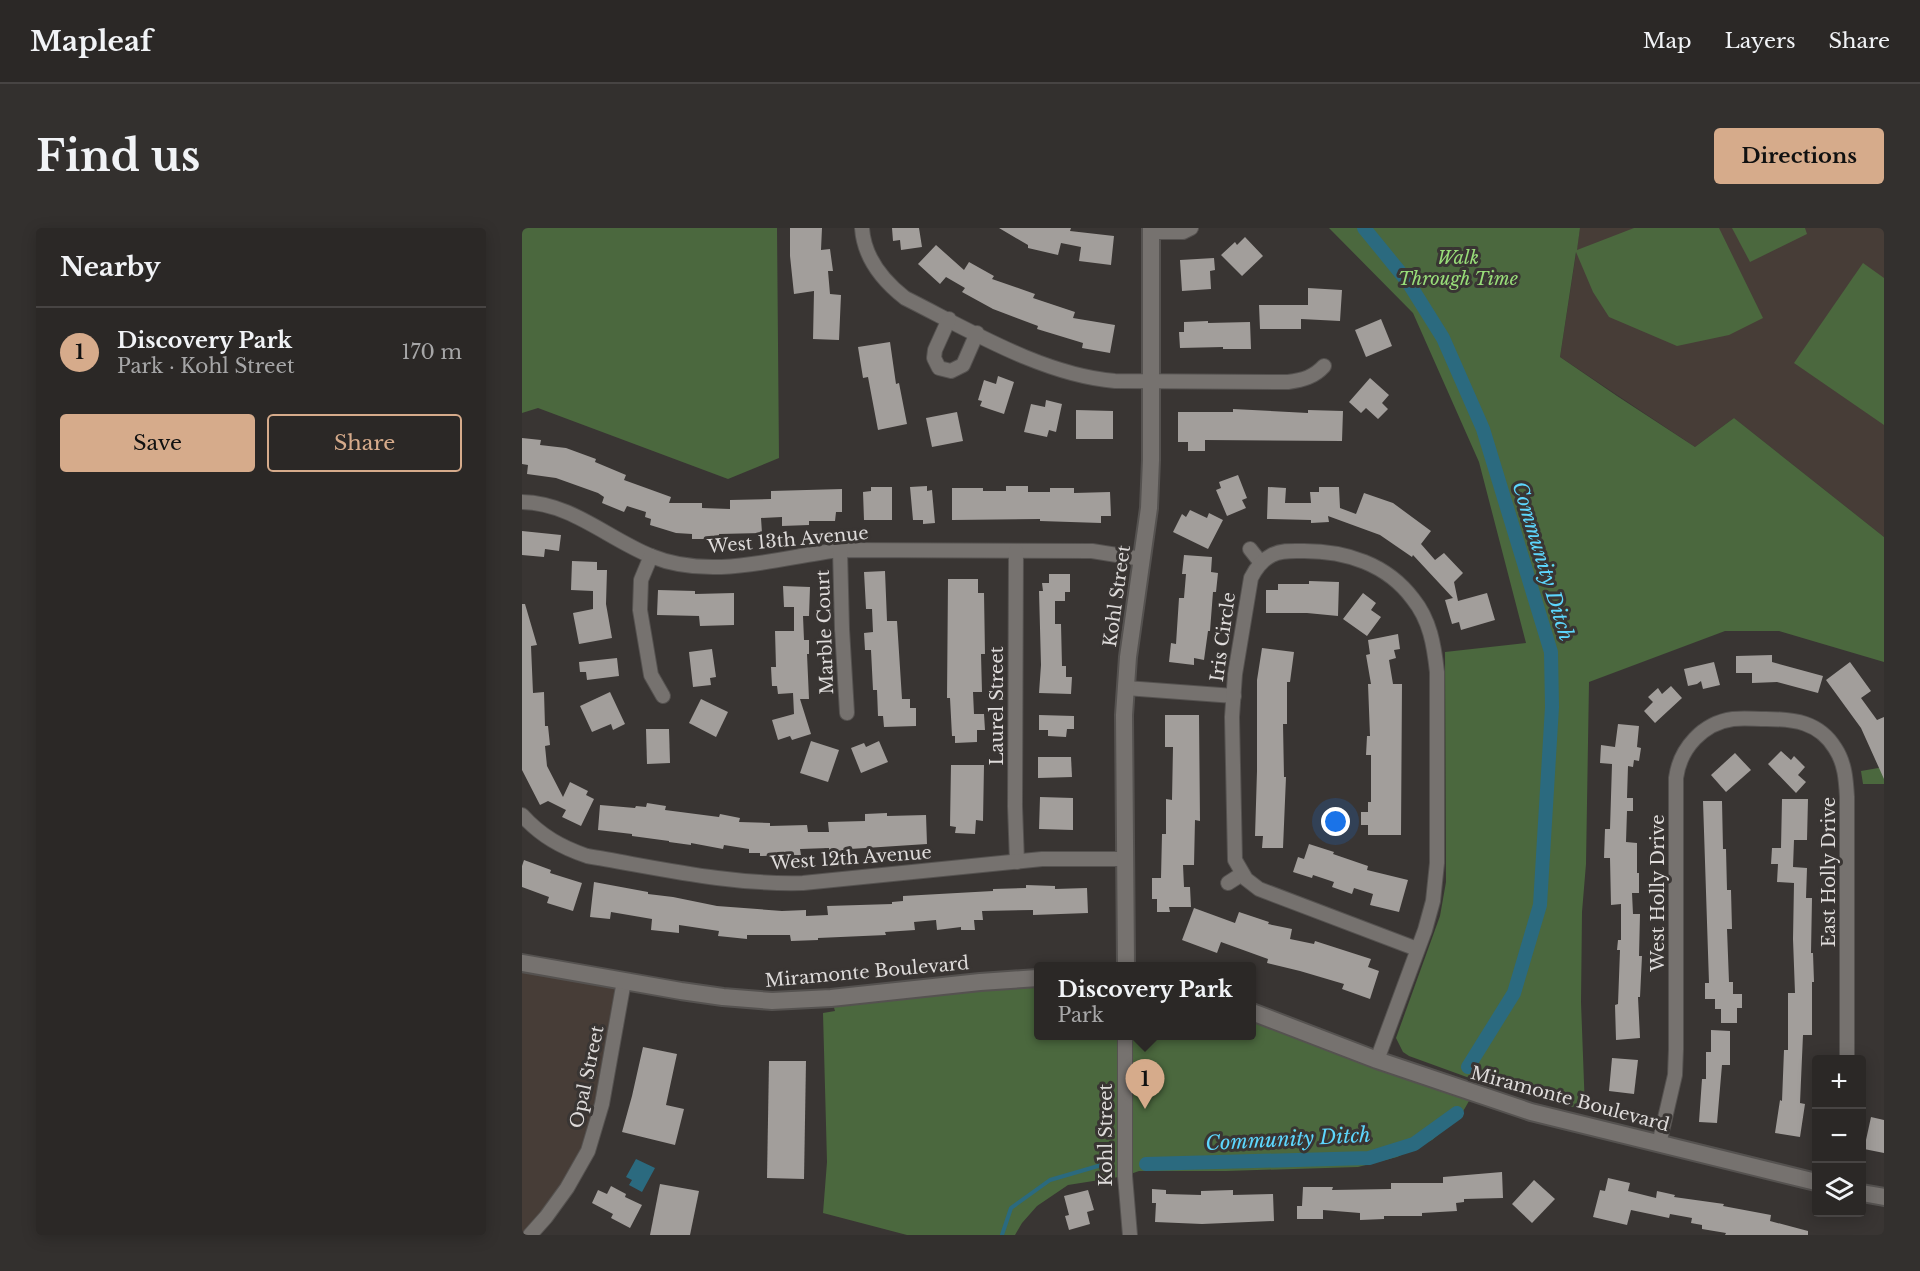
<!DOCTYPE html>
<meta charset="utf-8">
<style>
:root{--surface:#2b2826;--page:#33302e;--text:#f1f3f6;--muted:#a6a6a7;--line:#474443;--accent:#d6ab8b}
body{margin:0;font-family:"Libre Baskerville",serif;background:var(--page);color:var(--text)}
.controls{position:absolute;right:18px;bottom:18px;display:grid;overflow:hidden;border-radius:6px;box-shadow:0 3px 15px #0003}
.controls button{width:54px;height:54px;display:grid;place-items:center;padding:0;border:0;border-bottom:2px solid var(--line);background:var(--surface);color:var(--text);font:30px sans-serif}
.you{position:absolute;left:814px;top:594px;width:21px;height:21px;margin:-15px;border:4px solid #fff;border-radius:50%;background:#1a73e8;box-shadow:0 0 0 9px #1a73e833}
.badge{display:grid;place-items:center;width:39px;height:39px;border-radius:50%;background:var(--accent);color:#111;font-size:20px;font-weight:700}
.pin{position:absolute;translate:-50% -50px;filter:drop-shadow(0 2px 3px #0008)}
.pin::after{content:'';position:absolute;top:32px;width:21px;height:18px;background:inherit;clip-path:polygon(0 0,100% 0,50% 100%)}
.popup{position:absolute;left:512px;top:734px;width:222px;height:78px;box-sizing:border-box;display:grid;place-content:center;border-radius:6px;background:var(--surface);filter:drop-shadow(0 2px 4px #0005);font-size:20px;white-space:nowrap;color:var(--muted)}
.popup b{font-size:22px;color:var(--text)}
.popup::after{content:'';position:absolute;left:50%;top:100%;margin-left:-12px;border:12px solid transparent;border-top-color:var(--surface)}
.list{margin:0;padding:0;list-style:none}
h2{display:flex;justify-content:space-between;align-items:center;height:78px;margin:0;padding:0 24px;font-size:26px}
h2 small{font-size:20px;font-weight:400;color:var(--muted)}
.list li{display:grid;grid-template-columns:39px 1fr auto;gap:18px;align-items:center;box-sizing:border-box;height:90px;padding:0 24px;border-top:2px solid var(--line)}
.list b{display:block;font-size:22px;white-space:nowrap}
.list p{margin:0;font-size:20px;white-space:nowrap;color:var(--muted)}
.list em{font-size:20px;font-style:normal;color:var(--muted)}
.actions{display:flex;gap:12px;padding:18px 24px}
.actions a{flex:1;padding:14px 0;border:2px solid var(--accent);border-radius:6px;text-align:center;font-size:21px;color:var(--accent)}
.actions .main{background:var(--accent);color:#111}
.icon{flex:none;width:33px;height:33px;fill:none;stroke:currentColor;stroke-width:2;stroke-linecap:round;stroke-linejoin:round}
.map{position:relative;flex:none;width:1362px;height:1007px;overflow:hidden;border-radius:6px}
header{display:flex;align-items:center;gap:36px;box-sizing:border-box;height:84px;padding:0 30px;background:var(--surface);border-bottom:2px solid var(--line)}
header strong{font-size:28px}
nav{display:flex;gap:33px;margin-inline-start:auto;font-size:21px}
.intro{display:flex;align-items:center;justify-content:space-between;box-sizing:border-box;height:144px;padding:0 36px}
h1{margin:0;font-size:42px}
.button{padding:15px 27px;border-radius:6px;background:var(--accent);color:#111;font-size:21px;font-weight:700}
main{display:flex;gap:36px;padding:0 36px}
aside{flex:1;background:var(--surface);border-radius:6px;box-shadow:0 3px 15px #0003}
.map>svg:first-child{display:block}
.built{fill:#473d37}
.green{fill:#4b683e}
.water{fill:#2b6a7f}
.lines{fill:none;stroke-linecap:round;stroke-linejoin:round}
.stream{stroke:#2b6a7f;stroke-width:4}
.canal{stroke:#2b6a7f;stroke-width:14}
.building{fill:#a29e9b}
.minor-casing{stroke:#555250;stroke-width:16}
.tertiary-casing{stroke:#555250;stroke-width:20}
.minor{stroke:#76726f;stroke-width:14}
.tertiary{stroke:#76726f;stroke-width:16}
.labels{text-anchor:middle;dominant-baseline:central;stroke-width:6;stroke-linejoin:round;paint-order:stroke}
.park-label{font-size:18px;font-style:italic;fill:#98dd79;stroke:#393533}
.street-label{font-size:18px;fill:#dedbda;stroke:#393533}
.water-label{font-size:20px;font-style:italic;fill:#5dd6fd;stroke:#393533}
</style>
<header>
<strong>Mapleaf</strong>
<nav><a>Map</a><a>Layers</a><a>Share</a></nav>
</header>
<div class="intro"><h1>Find us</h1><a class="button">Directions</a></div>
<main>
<aside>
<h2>Nearby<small></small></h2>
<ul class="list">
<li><span class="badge">1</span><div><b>Discovery Park</b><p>Park · Kohl Street</p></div><em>170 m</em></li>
</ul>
<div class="actions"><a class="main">Save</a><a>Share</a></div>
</aside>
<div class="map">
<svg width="1362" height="1007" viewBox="0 0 1362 1007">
<rect width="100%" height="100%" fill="#393533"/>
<g class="built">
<polygon points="1058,0 1362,0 1362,309 1212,190 1173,219 1038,129"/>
<polygon points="0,735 102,753 64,927 8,1007 0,1007"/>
</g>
<g class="green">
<polygon points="0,0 255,0 257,230 206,251 16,180 0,185"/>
<polygon points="807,0 1058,0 1055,22 1112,0 1197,0 1241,90 1207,107 1155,118 1087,89 1071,64 1054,24 1038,129 1095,168 1173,219 1212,190 1362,309 1362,434 1257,403 1203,403 1067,454 1064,636 1060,684 1059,774 1063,882 975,860 887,828 881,824 874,810 918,688 924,654 923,424 1004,415 957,234 891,85"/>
<polygon points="1210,0 1283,0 1285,6 1228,34"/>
<polygon points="1341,35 1362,50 1362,197 1272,135"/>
<polygon points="1362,539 1362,556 1341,556 1339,543"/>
<polygon points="516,750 516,808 730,808 730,784 951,866 939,887 910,912 875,929 836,939 704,943 617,943 603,948 546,957 515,978 500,995 493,1007 385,1007 301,985 305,934 301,785 313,783 309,770"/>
</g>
<polygon class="water" points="114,931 133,940 120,964 107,957 110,952 104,949"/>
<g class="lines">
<polyline class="stream" points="480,1007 489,980 528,952 583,936"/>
<g class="canal">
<polyline points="842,0 886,54 921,110 961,201 1029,424 1030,479 1018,677 992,765 946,839"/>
<polyline points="624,936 847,930 892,916 935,885"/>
</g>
</g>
<g class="building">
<polygon points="268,0 300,0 299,22 308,21 311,43 306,43 308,66 319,67 317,112 291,111 292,63 272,66 268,28"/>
<polygon points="370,0 397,0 400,19 379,22 378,12 371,13"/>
<polygon points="477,0 549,0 548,3 592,8 589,37 557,33 559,19 539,15 536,27 506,20 506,17"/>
<polygon points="723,9 741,28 720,48 699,27 713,14 715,17"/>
<polygon points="414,17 442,42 447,34 472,48 470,51 513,66 511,70 553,84 551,90 593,97 588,125 560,120 561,115 515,101 516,98 471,81 440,64 443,60 424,49 418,56 396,36"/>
<polygon points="692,30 693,42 688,43 689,61 660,63 658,32"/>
<polygon points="786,60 820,62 818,93 779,91 779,101 738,101 737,77 786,77"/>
<polygon points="859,91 870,118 844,129 833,102"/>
<polygon points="686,93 686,95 728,94 729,121 701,121 701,119 658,120 657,104 662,104 662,94"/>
<polygon points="368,114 374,156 377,155 385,196 356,202 346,149 341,150 336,119"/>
<polygon points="476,148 492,154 482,186 458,178 460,173 456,172 462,152 474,156"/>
<polygon points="848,150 867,167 860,175 866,181 856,191 844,180 839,185 827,174"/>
<polygon points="524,172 540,176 534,204 527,202 525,209 502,204 509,176 523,179"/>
<polygon points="711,181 786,185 786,182 821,183 820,213 683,212 683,223 666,223 666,214 656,214 656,184 711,184"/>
<polygon points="554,182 591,183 591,211 554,211"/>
<polygon points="435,184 441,213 410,219 404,190"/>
<polygon points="0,210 19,212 18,217 44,220 74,231 73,234 104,247 102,252 149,269 147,275 180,275 180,280 208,281 208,272 249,271 249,263 320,261 320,284 314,284 313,293 287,293 287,297 260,298 260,289 239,290 240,305 197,306 197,311 170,311 170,306 154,305 128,297 129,291 123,289 124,284 105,278 102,284 80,275 82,269 76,265 34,250 5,246 6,237 0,236"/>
<polygon points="716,247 725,270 720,272 724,280 705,288 694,262 699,260 697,254"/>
<polygon points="405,258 405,263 410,262 413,295 401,296 401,292 391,292 388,259"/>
<polygon points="484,258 506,258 506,264 528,264 528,260 552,260 552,265 588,264 589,288 579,288 579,295 518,293 518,291 430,292 430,260 461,260 461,263 484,263"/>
<polygon points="349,259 370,259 370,292 342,292 341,264 349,263"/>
<polygon points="746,259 764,260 763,275 789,275 788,264 797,264 797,259 817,259 818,280 834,286 842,265 871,275 909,303 899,316 913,332 922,325 941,345 932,354 936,373 965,365 973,392 939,402 937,394 930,396 923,372 931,370 891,327 890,329 858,307 806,288 807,294 789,295 789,292 745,291"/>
<polygon points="668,282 685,290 687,285 701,292 686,321 651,304 660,286 664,289"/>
<polygon points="0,303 39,307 37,323 23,321 22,329 0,327"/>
<polygon points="662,327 690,329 689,344 696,345 694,364 691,364 688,403 686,403 682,432 672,430 672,437 647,434 649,415 654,416 657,370 662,370 664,346 660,346"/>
<polygon points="50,333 75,334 75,342 85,342 84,376 90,410 57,416 51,385 71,381 71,363 49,362"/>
<polygon points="363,343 365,393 375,393 380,471 388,471 388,480 394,480 394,498 362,499 361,488 356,488 355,462 351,462 349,422 343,422 342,405 351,404 350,381 344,381 342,344"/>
<polygon points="527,346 548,346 548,364 543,364 543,373 533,373 533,396 539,396 540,438 544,438 544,449 550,449 549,466 517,465 519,437 517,363 521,363 520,355 527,355"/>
<polygon points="426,351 456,351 456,365 462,365 463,426 459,426 460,464 451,464 452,486 462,486 463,502 455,502 455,514 433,515 433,508 430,508 428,470 425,470"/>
<polygon points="787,353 817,354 816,388 785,385 744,385 744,362 756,362 756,356 787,356"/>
<polygon points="261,358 288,359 287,388 281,388 282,412 287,412 287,426 285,426 287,471 278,471 289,506 270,512 268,508 256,512 250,492 272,486 271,465 256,466 255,458 250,458 249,439 254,439 253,403 272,403 272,379 262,379"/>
<polygon points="136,362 173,363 173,366 212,365 212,397 178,398 177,388 135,387"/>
<polygon points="841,365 854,375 849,382 859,389 845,408 821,391"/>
<polygon points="0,376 3,376 15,417 9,418 11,465 22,464 23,498 26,498 28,517 23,518 25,538 41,569 48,554 66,563 64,567 72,571 59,598 40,589 44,582 26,573 18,577 0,542"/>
<polygon points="876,406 878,421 872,422 874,430 867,432 871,456 880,456 879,607 846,607 846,597 839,597 839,584 846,584 846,574 849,574 849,527 844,527 845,508 848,508 846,456 849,456 844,427 848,426 846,412"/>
<polygon points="740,420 772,424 768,454 765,454 765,496 761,496 762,549 764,549 761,620 740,620 741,608 733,608 735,543 735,452"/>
<polygon points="190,421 194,449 188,450 189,457 171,459 167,424"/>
<polygon points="1250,427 1250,434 1301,448 1296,465 1255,454 1230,455 1230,445 1214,445 1214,428"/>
<polygon points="95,430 97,448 65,452 64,444 58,444 57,434"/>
<polygon points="1192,434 1198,457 1181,461 1179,453 1175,456 1166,458 1162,441"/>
<polygon points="1328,434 1349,463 1339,470 1355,492 1362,489 1362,551 1339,500 1304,452"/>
<polygon points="1149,458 1160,470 1133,495 1122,483 1131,474 1126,469 1136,460 1140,466"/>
<polygon points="88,464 103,496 91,502 89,496 70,504 58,478"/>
<polygon points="179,471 206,484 194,509 167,495"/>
<polygon points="517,487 552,488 552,501 545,501 544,509 526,508 526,502 517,502"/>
<polygon points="643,487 677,487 678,593 673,592 672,637 661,637 662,659 668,659 669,679 647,679 648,684 635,684 635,671 630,671 630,650 639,650 640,606 644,606 644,571 650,572 651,519 643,519"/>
<polygon points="1096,496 1117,498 1115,519 1119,520 1117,533 1112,532 1111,539 1106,538 1105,570 1111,570 1111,583 1105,583 1104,614 1115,615 1115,645 1117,645 1117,665 1110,665 1111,686 1118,686 1117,728 1120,728 1118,769 1116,769 1118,810 1094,812 1093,777 1096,776 1098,722 1095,722 1096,712 1099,712 1099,676 1089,677 1088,630 1082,630 1083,601 1088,601 1090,536 1078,535 1079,517 1093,519"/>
<polygon points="124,501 147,501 148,535 125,536"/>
<polygon points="289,513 317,522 306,554 278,545"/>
<polygon points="357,513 366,534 339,545 329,520 342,515 344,519"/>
<polygon points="1259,523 1269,532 1272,528 1283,539 1276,547 1284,554 1274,565 1246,536"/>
<polygon points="1213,525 1229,542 1204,564 1189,547"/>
<polygon points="516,529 549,529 550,549 516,550"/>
<polygon points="429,537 462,537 461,593 454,592 453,606 433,605 434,599 428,598"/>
<polygon points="518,569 551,570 551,602 517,601"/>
<polygon points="1260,571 1286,571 1285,612 1272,612 1271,639 1285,640 1284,670 1290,670 1289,725 1291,725 1292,754 1290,754 1290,807 1281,807 1278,875 1283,876 1278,909 1253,905 1258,872 1260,873 1262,822 1266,822 1266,765 1273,765 1271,711 1272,655 1255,654 1256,636 1249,636 1250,620 1259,620"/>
<polygon points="1181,573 1200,573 1201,621 1204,621 1205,662 1209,662 1210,701 1205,701 1207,754 1211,754 1211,766 1220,766 1220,780 1215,780 1215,795 1199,795 1199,781 1193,781 1193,771 1183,771 1183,755 1187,755"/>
<polygon points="125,575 144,578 143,582 197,589 198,586 218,590 217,594 248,595 248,598 285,597 286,604 307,604 306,594 343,593 343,586 365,585 365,588 404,587 405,616 328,621 328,625 307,625 307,620 278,621 279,627 238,628 238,625 227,625 227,621 202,617 201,621 169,615 169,617 147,614 147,613 110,608 110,606 76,602 78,577 113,580 114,578 124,579"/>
<polygon points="787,616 812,624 811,626 846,638 845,642 886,652 877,684 848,677 851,666 832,660 830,666 810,659 812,654 791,647 790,650 771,644 776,629 782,631"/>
<polygon points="2,632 29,642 28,645 60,655 51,683 25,675 27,669 0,659 0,638"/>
<polygon points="72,654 126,664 126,666 151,669 195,678 260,683 284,682 284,688 306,687 305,678 370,676 370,674 381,673 381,668 471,663 471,661 504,660 504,657 533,658 533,661 565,660 566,685 511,687 511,682 460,683 461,692 452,692 453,702 439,702 439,699 415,702 414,692 392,694 393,702 363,704 364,707 296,710 296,712 269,713 268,707 225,707 225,711 196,708 197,703 157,697 157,705 129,702 130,691 89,684 88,691 68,689"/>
<polygon points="672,680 713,695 717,684 747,694 746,696 770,701 768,711 792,716 793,713 849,731 846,739 857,743 848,771 820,761 822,756 778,743 745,735 746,731 699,714 695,725 660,712"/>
<polygon points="1189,802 1208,803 1208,837 1200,837 1195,895 1177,894 1180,851 1184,851 1184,824 1189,824"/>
<polygon points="121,819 155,826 144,877 162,881 153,917 100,904 110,868"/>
<polygon points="1090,830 1116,832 1112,866 1087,863"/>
<polygon points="247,833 284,833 282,951 245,950"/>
<polygon points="1349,889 1362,892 1362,925 1342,921"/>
<polygon points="980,944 981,970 942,971 942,974 934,975 935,983 900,985 900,988 862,988 862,991 838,992 838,985 801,982 801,991 775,991 775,978 780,978 781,959 811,959 810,962 869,961 869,955 921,955 921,949"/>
<polygon points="1086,950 1108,955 1106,963 1134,970 1135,963 1153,967 1152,969 1202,976 1201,978 1249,987 1248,993 1286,1003 1286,1007 1203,1007 1204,1005 1180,1001 1180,997 1169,995 1170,990 1148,986 1147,990 1109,982 1105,997 1071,989 1078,962 1083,963"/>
<polygon points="1012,952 1033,971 1010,995 990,976"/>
<polygon points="138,956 177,963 168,1007 128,1007"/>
<polygon points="89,958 104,966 103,969 120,977 108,1000 89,990 91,986 70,975 76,962 85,966"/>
<polygon points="630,961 644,962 644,966 679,967 679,963 711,962 711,967 751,966 752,993 680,996 633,994 634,975 630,975"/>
<polygon points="566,962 572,982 565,984 568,996 547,1002 543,988 547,987 542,968"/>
</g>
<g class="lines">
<defs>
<g id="minor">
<path d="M340,0C342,30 360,52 383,70C447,102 521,147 593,153L766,154C781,152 792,149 802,138"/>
<polyline points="629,4 661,4 669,0"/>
<polyline points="427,91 413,122 412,130 417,140 429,143 441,137 455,105"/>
<path d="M0,274C49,275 85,310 129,328C190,353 257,329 318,322L570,323L620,331"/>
<polyline points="728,321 739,335"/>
<polyline points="318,322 320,401 325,485"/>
<polyline points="494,323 493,578 495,634"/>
<polyline points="129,328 119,352 118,382 129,447 141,468"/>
<polyline points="604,460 712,468"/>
<path d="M0,587C19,608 39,619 65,628C137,640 208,657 281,655L520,631H603"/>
<polyline points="706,655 720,646"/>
<polyline points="603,808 603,948 608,1007"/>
<path d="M855,832L903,702L911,673L915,635V444C912,417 908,392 891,371C865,336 824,323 782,323C771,323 760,322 750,327C740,332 734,340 729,350L713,446L710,489L713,632L724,651L737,661L895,721"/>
<path d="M1137,916L1153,847L1154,821V550C1158,520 1181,495 1211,491C1222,490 1233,491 1244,491C1272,491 1297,494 1313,520C1323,535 1324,552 1325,569V832"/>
<polyline points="8,1007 24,989 45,960 66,923 80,876 102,753"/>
</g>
<g id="tertiary">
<polyline points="0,735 159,763 201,769 250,773 309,770 458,754 516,750"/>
<polyline points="604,738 602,487 606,429 627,280 629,232 629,0"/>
<polyline points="730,784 855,832 1009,884 1294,954"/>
<polyline points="1340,965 1362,969"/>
</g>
</defs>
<use href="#minor" class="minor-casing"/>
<use href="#tertiary" class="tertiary-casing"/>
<use href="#minor" class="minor"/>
<use href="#tertiary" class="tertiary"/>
</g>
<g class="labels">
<g class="park-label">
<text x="936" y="30">Walk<tspan x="936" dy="21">Through Time</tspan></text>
</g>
<g class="street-label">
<text transform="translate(266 312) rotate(-5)">West 13th Avenue</text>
<text transform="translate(595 368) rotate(-82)">Kohl Street</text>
<text transform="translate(303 404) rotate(-92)">Marble Court</text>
<text transform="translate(701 409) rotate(-82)">Iris Circle</text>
<text transform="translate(475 478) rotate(-90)">Laurel Street</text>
<text transform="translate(329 630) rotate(-4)">West 12th Avenue</text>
<text transform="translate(1307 644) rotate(-90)">East Holly Drive</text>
<text transform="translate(1136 665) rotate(-90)">West Holly Drive</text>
<text transform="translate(345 744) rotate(-5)">Miramonte Boulevard</text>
<text transform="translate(65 849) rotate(-78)">Opal Street</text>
<text transform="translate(1048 871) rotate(15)">Miramonte Boulevard</text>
<text transform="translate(584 907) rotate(-90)">Kohl Street</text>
</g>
<g class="water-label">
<text transform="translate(1021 333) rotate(73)">Community Ditch</text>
<text transform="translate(766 911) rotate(-3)">Community Ditch</text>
</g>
</g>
</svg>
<div class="controls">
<button>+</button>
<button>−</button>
<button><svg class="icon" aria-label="layers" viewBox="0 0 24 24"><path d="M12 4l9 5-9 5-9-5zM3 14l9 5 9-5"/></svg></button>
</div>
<div class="you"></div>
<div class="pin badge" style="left:623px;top:881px">1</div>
<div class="popup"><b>Discovery Park</b>Park</div>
</div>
</main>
